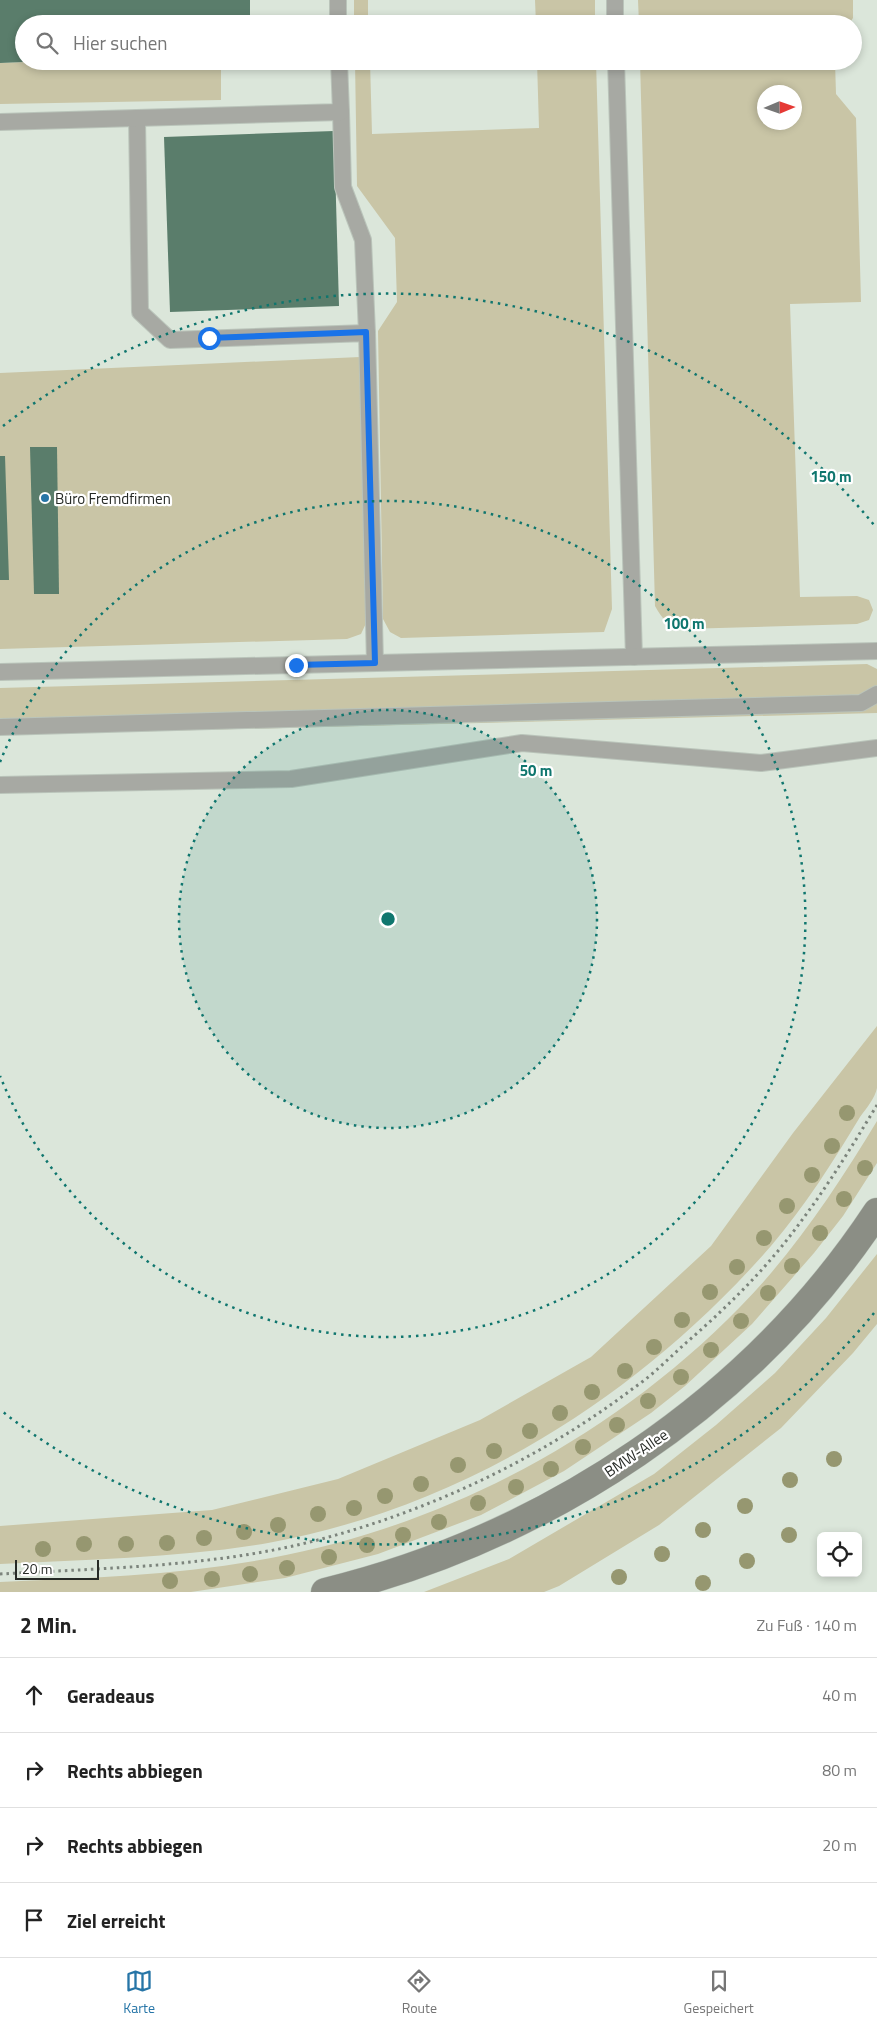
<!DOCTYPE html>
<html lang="de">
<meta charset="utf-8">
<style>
:root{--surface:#fff;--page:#f2f2f2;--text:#222;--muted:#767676;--line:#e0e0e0;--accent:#2675a7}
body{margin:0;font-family:"Titillium Web",sans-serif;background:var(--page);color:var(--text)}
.controls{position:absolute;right:15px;bottom:15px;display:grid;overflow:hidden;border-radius:8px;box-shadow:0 2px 8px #0003}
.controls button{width:45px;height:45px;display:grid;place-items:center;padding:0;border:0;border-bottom:1px solid var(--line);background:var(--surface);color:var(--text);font:25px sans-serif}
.compass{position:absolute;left:757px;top:85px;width:45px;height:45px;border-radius:50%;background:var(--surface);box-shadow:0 2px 8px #0003;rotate:88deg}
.scale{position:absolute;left:15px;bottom:12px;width:84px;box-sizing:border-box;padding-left:5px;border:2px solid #262a26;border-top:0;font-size:14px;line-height:18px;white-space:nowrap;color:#262a26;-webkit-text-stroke:4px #fff;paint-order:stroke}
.stop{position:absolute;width:15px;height:15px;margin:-11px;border:4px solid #1a73e8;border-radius:50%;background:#fff}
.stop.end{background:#1a73e8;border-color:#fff;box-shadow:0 1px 5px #0008}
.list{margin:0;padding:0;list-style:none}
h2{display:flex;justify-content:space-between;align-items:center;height:65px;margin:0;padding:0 20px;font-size:21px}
h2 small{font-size:16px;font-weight:400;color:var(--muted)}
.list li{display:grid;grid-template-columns:32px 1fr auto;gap:15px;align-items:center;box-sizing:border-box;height:75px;padding:0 20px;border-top:1px solid var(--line)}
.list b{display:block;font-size:19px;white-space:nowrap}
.list em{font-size:16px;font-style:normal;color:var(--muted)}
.icon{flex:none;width:28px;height:28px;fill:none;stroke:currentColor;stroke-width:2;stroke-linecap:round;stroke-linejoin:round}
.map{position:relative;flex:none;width:877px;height:1592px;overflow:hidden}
.search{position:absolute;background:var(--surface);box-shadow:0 2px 8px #0003;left:15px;right:15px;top:15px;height:55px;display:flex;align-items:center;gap:12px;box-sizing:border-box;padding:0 18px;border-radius:28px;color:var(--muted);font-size:19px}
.sheet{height:365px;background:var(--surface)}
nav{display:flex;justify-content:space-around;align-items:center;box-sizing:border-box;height:70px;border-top:1px solid var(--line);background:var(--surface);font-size:14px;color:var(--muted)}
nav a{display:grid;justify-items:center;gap:2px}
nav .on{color:var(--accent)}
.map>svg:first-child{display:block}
.green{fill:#c9c5a6;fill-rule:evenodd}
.building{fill:#5a7d6b}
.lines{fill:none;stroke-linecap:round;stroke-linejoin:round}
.lane-casing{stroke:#bac4ba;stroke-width:18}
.secondary-casing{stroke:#bac4ba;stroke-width:29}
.path{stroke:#7c847c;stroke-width:3;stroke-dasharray:2.5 4;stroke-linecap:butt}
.lane{stroke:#a7a9a3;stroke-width:16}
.secondary{stroke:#8b8e85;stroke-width:28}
.tree{fill:#969770}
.route{stroke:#1a73e8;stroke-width:6}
.ring{fill:none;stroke:#0f766e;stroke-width:2.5;stroke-dasharray:2.5 5}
.poi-dot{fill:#2675a7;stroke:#fff;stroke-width:2}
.labels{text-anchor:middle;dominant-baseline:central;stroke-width:4.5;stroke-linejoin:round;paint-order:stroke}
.poi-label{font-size:15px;fill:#262a26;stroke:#fff;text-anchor:start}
.street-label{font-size:15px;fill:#262a26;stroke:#fff}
.centre{fill:#0f766e;stroke:#fff;stroke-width:2.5}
.ring-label{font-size:15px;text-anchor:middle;font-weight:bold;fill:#0f766e;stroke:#fff;stroke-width:4.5;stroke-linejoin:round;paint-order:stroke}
</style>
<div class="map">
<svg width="877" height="1592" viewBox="0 0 877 1592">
<rect width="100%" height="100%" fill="#dbe6da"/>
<g class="green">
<rect x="354" y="0" width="14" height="24"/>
<polygon points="535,0 595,0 595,24 536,24"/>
<polygon points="638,0 853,0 853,18 849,24 639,24"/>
<polygon points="53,61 221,61 221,100 0,104 0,63"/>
<polygon points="355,61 370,61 372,134 539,128 537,61 596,61 612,609 604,632 401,638 390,632 383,619 378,331 397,302 395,238 357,186"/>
<path d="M640,61H835L836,94L856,118L861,302L790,304L800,597L857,596L869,600L873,610L869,620L857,624L683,629C668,625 662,619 655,606ZM764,92H794V122H764Z"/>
<polygon points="360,357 368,619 361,634 347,639 0,649 0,373"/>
<polygon points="867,664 877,669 877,713 0,735 0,688"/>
<path d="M877,1026C877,1046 877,1069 877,1088C875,1098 866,1109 860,1117C833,1162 805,1206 771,1246C641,1395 465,1507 268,1543C180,1558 90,1559 0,1564V1526L212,1510L338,1479L480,1420L591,1357L711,1246L793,1133Z"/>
<path d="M877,1121V1163L843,1216L814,1253L752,1324L685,1386L651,1413L564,1471L519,1495L481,1515L378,1554L285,1578L191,1592H0V1582C90,1578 182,1575 271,1558C448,1525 615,1435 740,1307C794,1252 837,1187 877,1121Z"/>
<polygon points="877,1254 877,1324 853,1353 781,1428 659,1525 559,1586 544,1592 424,1592 509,1559 654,1474 716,1425 775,1373 826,1318"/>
</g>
<g class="building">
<polygon points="0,0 250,0 250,24 24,24 24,62 0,63"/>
<polygon points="334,131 339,306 170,312 164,137"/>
<polygon points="30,447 57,447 59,594 34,594"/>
<polygon points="0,456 5,456 9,580 0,580"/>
</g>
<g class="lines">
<defs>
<g id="lane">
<polyline points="338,0 338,24"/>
<polyline points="615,0 615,24"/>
<polyline points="616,61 634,657"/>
<polyline points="341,112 343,187 363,240 367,333"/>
<polyline points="137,118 140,312 170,340 367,333 375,663"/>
<polyline points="0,122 341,112 339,61"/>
<polyline points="0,672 877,651"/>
<polyline points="0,727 861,703 877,694"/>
<polyline points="0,785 291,779 522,743 761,763 877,748"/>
</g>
<path id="secondary" d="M325,1592C546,1538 751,1403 877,1212"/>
</defs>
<use href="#lane" class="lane-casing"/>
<use href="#secondary" class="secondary-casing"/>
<path class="path" d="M0,1574C104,1568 212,1567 314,1541C430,1511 540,1459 635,1387C654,1374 670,1357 687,1342C725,1309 762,1273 793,1232C824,1192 851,1148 877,1105"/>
<use href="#lane" class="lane"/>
<use href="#secondary" class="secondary"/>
</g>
<g class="tree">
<circle cx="847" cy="1113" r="8"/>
<circle cx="832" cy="1146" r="8"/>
<circle cx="865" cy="1168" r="8"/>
<circle cx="812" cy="1175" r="8"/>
<circle cx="844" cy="1199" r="8"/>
<circle cx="787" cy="1206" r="8"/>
<circle cx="820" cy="1233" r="8"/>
<circle cx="764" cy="1238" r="8"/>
<circle cx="792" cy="1266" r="8"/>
<circle cx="737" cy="1267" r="8"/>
<circle cx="710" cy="1292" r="8"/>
<circle cx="768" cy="1293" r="8"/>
<circle cx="682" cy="1320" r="8"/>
<circle cx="741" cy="1321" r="8"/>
<circle cx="654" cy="1347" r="8"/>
<circle cx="711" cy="1350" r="8"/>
<circle cx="625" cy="1371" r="8"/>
<circle cx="681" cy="1377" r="8"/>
<circle cx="592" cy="1392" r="8"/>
<circle cx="648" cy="1401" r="8"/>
<circle cx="560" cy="1413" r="8"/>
<circle cx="617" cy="1425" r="8"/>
<circle cx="530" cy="1431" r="8"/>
<circle cx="583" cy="1447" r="8"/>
<circle cx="494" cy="1451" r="8"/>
<circle cx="834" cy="1459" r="8"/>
<circle cx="458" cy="1465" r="8"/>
<circle cx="551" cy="1469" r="8"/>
<circle cx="790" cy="1480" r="8"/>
<circle cx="421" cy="1484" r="8"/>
<circle cx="516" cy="1487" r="8"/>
<circle cx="385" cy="1496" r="8"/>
<circle cx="478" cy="1503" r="8"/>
<circle cx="745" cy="1506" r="8"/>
<circle cx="354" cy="1508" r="8"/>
<circle cx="318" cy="1514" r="8"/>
<circle cx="439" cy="1522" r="8"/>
<circle cx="278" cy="1525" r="8"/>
<circle cx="703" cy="1530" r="8"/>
<circle cx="244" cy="1532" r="8"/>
<circle cx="403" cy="1535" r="8"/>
<circle cx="789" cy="1535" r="8"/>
<circle cx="204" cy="1538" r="8"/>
<circle cx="167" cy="1543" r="8"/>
<circle cx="84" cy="1544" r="8"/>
<circle cx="126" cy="1544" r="8"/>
<circle cx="367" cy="1545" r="8"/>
<circle cx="43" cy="1549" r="8"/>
<circle cx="662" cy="1554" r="8"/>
<circle cx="329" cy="1557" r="8"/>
<circle cx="747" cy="1561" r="8"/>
<circle cx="287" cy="1568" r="8"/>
<circle cx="250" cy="1574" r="8"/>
<circle cx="619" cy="1577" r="8"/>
<circle cx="212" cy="1579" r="8"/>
<circle cx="170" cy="1581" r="8"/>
<circle cx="703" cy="1583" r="8"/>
</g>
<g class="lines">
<polyline class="route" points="209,338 366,332 375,663 296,665"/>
</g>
<circle cx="388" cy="919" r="209" fill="#0f766e" fill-opacity=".12"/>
<g class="ring">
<circle cx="388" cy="919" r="209"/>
<path d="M0 762A418 418 0 1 1 0 1076"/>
<path d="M874 1313A626 626 0 0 1 3 1412M3 426A626 626 0 0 1 874 525"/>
</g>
<circle class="poi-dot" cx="45" cy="498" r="5"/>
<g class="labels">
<g class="poi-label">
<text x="55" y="498">Büro Fremdfirmen</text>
</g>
<g class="street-label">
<text transform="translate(636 1453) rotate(-34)">BMW-Allee</text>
</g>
</g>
<circle cx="388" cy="919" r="8" class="centre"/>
<g class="ring-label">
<text x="831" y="482">150 m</text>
<text x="684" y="629">100 m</text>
<text x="536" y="776">50 m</text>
</g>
</svg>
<div class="controls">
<button><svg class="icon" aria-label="locate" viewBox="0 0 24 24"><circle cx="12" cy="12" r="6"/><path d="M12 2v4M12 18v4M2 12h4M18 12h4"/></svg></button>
</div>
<svg class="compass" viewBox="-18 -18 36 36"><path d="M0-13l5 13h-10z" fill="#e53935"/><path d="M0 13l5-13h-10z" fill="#767676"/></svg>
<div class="scale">20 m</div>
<div class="stop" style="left:209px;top:338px"></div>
<div class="stop end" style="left:296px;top:665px"></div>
<div class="search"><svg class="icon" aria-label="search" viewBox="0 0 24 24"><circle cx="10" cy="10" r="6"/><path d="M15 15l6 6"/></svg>Hier suchen</div>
</div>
<section class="sheet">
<h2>2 Min.<small>Zu Fuß · 140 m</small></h2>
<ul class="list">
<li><svg class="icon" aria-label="ahead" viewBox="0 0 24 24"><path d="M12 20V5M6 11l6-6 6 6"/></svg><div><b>Geradeaus</b></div><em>40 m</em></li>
<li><svg class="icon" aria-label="right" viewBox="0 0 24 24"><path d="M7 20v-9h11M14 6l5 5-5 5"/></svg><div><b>Rechts abbiegen</b></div><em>80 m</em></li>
<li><svg class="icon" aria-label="right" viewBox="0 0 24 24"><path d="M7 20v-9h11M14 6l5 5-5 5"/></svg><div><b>Rechts abbiegen</b></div><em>20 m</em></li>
<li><svg class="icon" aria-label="arrive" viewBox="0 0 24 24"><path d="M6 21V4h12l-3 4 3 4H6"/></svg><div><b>Ziel erreicht</b></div></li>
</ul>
</section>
<nav>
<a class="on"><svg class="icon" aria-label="map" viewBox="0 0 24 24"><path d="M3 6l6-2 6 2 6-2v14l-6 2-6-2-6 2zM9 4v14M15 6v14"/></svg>Karte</a>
<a><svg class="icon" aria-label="directions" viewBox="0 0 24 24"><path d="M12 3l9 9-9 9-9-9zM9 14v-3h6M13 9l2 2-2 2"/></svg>Route</a>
<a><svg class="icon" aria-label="saved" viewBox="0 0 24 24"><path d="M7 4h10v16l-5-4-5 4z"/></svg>Gespeichert</a>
</nav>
